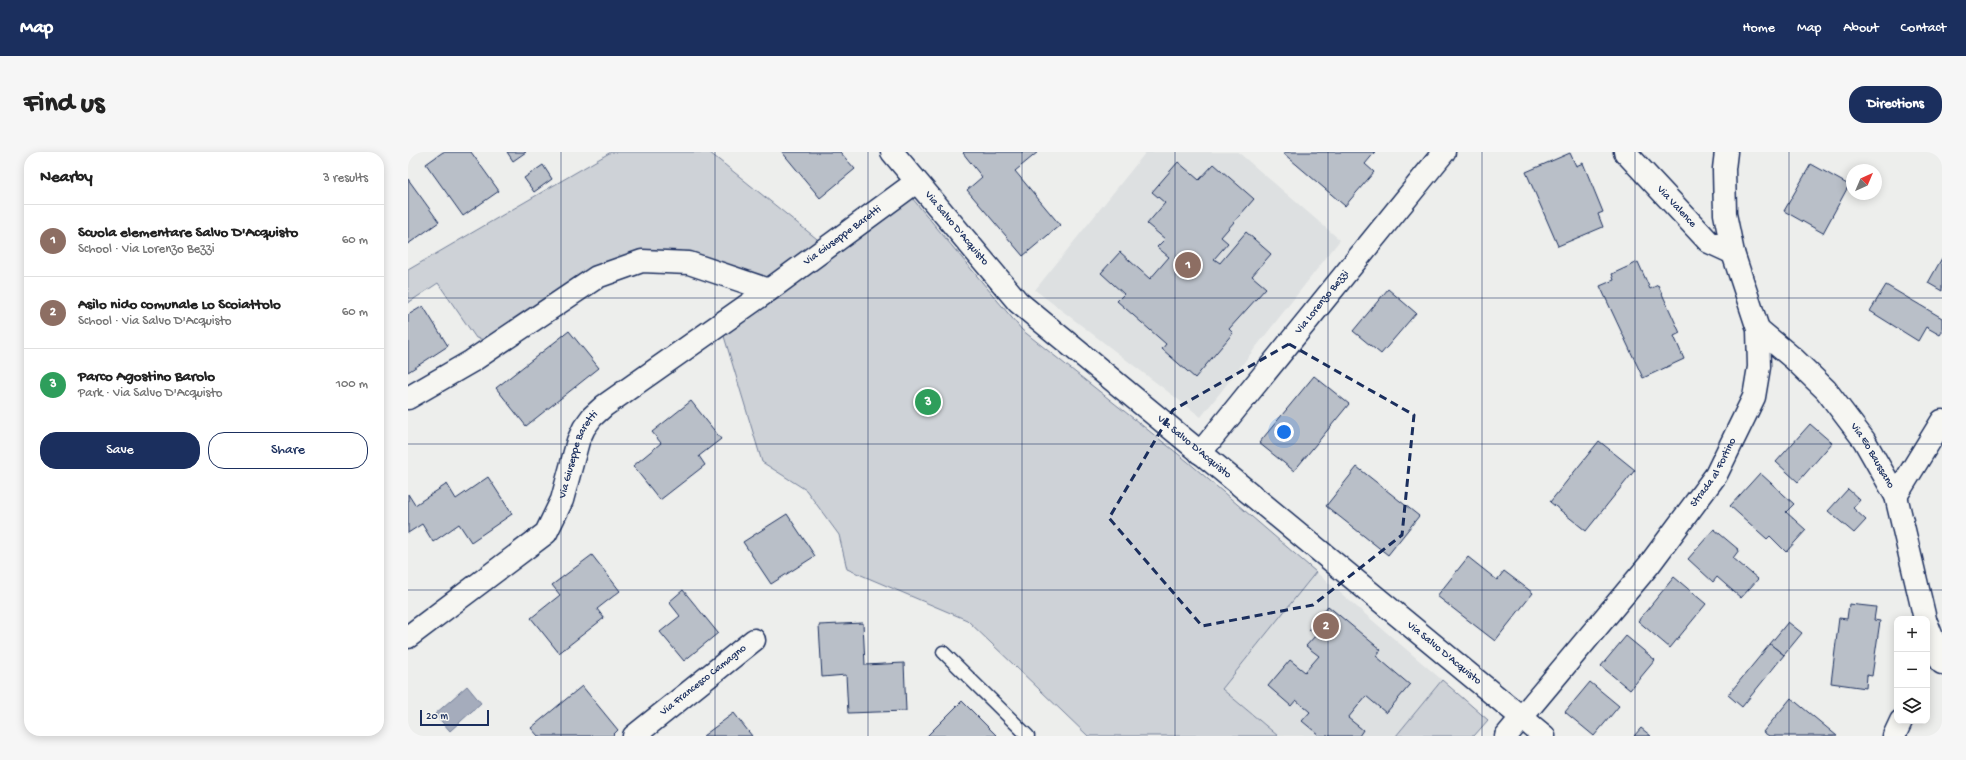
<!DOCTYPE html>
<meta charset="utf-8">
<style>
:root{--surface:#fff;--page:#f6f6f6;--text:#222;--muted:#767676;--line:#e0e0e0;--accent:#1b2f5e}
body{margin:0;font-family:"Gochi Hand",sans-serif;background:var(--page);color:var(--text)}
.controls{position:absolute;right:12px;bottom:12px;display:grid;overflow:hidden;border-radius:8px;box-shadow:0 2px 10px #0003}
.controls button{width:36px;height:36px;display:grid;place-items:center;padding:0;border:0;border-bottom:1px solid var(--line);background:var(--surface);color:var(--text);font:20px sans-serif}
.compass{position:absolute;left:1438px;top:12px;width:36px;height:36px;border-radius:50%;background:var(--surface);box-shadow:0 2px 10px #0003;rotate:44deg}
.scale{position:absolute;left:12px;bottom:10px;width:69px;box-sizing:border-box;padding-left:4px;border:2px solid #1b2f5e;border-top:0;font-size:11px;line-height:14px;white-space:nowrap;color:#1b2f5e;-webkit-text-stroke:3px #f6f6f2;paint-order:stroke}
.you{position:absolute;left:876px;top:280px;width:14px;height:14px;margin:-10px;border:3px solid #fff;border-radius:50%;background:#1a73e8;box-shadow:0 0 0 6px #1a73e833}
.badge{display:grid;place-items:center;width:26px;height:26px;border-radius:50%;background:var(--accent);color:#fff;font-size:13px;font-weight:700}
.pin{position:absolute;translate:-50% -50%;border:2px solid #fff;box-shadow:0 1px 4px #0006}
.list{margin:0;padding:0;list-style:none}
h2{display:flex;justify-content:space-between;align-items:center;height:52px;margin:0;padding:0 16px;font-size:17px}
h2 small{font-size:13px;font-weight:400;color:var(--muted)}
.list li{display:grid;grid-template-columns:26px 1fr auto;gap:12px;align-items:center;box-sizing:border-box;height:72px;padding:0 16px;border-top:1px solid var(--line)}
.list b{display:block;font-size:15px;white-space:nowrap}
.list p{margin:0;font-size:13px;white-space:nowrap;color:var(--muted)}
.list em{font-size:13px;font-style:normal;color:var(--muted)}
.actions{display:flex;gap:8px;padding:12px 16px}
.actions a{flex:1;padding:9px 0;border:1px solid var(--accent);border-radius:16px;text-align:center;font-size:14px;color:var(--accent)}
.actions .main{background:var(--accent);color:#fff}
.icon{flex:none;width:22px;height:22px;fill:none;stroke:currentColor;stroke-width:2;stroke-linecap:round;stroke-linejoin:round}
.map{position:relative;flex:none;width:1534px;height:584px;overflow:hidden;border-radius:16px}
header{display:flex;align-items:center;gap:24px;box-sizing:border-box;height:56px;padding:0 20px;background:var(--accent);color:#fff}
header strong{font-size:19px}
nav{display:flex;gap:22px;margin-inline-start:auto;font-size:14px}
.intro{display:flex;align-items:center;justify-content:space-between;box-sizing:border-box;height:96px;padding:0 24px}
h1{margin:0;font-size:28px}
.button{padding:10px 18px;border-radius:16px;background:var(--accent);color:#fff;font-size:14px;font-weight:700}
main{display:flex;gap:24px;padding:0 24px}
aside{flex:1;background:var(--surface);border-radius:16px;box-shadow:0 2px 10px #0003}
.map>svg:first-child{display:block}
.built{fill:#dde0e1}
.green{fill:#ced2d7;stroke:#74809a}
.water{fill:#a5acbc;stroke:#6e7a96}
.building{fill:#b9bfc8;stroke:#1b2f5e}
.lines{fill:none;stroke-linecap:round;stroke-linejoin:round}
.service-casing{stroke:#1b2f5e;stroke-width:15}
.minor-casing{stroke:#1b2f5e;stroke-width:25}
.tertiary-casing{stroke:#1b2f5e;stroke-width:25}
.service{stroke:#f6f6f2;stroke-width:12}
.minor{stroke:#f6f6f2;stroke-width:22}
.tertiary{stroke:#f6f6f2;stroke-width:22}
.marked{fill:none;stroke:#1b2f5e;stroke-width:3;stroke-dasharray:8 5;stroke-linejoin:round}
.grid{fill:none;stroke:#1b2f5e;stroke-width:1;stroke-opacity:0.55}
.labels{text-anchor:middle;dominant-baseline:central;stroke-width:3;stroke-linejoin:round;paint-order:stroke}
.street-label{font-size:11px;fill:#1b2f5e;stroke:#f6f6f2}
</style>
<header>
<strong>Map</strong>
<nav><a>Home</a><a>Map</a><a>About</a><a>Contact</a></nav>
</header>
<div class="intro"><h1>Find us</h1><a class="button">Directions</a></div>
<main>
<aside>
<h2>Nearby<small>3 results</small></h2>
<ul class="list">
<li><span class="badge" style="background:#8d6e63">1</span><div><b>Scuola elementare Salvo D'Acquisto</b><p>School · Via Lorenzo Bezzi</p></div><em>60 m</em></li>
<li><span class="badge" style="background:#8d6e63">2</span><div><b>Asilo nido comunale Lo Scoiattolo</b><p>School · Via Salvo D'Acquisto</p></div><em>60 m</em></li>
<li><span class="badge" style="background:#2e9e5b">3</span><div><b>Parco Agostino Barolo</b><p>Park · Via Salvo D'Acquisto</p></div><em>100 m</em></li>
</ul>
<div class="actions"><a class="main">Save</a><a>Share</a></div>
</aside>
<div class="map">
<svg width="1534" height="584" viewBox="0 0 1534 584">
<rect width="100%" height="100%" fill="#edeeec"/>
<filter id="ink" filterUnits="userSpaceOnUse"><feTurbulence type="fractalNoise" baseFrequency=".025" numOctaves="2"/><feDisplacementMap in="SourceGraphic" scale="8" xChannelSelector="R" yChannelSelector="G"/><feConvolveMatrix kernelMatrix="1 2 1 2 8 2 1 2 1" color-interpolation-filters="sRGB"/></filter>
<g filter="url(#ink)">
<g class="built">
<polygon points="738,0 830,0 932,88 793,265 627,138"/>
<polygon points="908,420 1034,528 988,584 870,584 814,537"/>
</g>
<g class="green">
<polygon points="203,0 301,0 419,95 504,46 614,178 779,309 908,420 814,537 870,584 680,584 559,468 439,417 431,383 398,338 354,310 312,171 360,138 234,109 91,191 68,186 30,131 0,151 0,118"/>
<polygon points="1034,528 1080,568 1066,584 988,584"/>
</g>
<polygon class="water" points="59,534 73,551 42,579 27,562"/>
<g class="building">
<polygon points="35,0 63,0 91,39 55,64 18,12"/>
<polygon points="99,0 118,0 105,9"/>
<polygon points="374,0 432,0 447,17 412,46"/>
<polygon points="556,0 630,0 607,19 652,73 615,104 559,38 574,25 555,1"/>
<polygon points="876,0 967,0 957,12 966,20 937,54 875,1"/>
<polygon points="1162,1 1168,14 1175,11 1195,60 1190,62 1195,75 1150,94 1118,20"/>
<polygon points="770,10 791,28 806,12 846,47 813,85 820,91 806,107 812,111 838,80 863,102 844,124 858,136 821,177 825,181 787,226 754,197 758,192 709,149 716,142 693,121 712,100 742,127 761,105 749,95 757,87 739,72 757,51 744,40"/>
<polygon points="1403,12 1441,33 1415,81 1376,59"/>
<polygon points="135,13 144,27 126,40 116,26"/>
<polygon points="0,27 31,70 0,92"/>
<polygon points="1534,106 1534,139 1520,131"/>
<polygon points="1230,110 1242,137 1250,133 1272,181 1266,184 1276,207 1235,226 1192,134 1206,128 1204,122"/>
<polygon points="1478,133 1534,166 1534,180 1532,183 1518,175 1510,189 1462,159"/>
<polygon points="980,137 1008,161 973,202 945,179"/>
<polygon points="15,154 40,194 0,220 0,163"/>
<polygon points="161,179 191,216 118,274 88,236"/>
<polygon points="906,224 941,252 886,319 851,291"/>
<polygon points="283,249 313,287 291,304 297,313 252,348 225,314 253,291 244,280"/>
<polygon points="1402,272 1424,291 1390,330 1368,310"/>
<polygon points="1191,289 1227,318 1178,379 1142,350"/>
<polygon points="949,315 1011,364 980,403 918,354"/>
<polygon points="1352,321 1386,352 1378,360 1398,378 1378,400 1362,384 1359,387 1322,354"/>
<polygon points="80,325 104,362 63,390 51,372 25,390 14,372 0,381 0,342 7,353 39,332 48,347"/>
<polygon points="1440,337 1452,348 1445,356 1458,368 1446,381 1420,359"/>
<polygon points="379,362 407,404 363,432 335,390"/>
<polygon points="1306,377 1331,398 1325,406 1350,427 1333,446 1309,425 1305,430 1280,407"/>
<polygon points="184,403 212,439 189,457 196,466 151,501 123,466 152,443 144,433"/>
<polygon points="1060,405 1089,428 1096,419 1125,441 1087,489 1029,444"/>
<polygon points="1266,425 1298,452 1262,496 1230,469"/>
<polygon points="275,438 310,481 276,509 252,480 272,464 261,450"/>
<polygon points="1441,452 1468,455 1466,468 1472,469 1464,524 1459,523 1458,536 1423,531 1431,466 1439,467"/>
<polygon points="920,454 973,498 968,504 1002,533 978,561 958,544 940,566 955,578 951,584 912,584 894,569 902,560 888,548 883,554 860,534 882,508 897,520 911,504 898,494 908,483 901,477"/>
<polygon points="1380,470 1394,481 1376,503 1362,492"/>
<polygon points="455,471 457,513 496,511 498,559 440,561 438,523 414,525 411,473"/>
<polygon points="1218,484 1247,508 1222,538 1193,514"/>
<polygon points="1362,492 1376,503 1334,555 1320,543"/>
<polygon points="1182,530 1211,554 1186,584 1157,560"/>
<polygon points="174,534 210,578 204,584 130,584 123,576"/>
<polygon points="1383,546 1429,584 1361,584 1355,580"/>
<polygon points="554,549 589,584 519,584"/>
<polygon points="326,561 344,584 295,584"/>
<polygon points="1233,576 1243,584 1226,584"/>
</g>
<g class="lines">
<defs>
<polyline id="service" points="535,500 620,584"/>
<g id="minor">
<path id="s1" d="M484,0L610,150L1136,584"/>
<path id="s2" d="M1217,0L1301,90L1325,101"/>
<path id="s3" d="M1350,177L1386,207L1418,238L1456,288L1488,344L1517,467"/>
<polyline points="0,246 64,209 189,125 234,109 281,111 361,138"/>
<path id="s4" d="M792,301L1036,0"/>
<polyline points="1488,344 1534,269"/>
<polyline points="1519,472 1534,511"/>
<path id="s5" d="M0,485L138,381L154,348L170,289L176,276L184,265L196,254L361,138L508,30"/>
<path id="s6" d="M226,584L346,488"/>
<polyline points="1486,584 1493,569"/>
</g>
<g id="tertiary">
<path id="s7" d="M1098,584L1241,413L1308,323L1346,245L1351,215L1350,177L1325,101L1317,62L1316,17L1318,0"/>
</g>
</defs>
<use href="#service" class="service-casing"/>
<use href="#minor" class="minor-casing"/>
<use href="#tertiary" class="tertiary-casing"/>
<use href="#service" class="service"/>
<use href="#minor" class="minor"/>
<use href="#tertiary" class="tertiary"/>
</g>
</g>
<path class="marked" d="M881,192L1006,263L994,383L905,453L794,474L701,366L765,258Z"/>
<path class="grid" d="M153,0V584M307,0V584M460,0V584M614,0V584M767,0V584M920,0V584M1074,0V584M1227,0V584M1381,0V584M0,146H1534M0,292H1534M0,438H1534"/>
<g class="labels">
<g class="street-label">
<text stroke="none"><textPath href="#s2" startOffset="75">Via Valence</textPath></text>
<text stroke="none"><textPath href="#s1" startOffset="100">Via Salvo D'Acquisto</textPath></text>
<text stroke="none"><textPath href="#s5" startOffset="608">Via Giuseppe Baretti</textPath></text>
<text stroke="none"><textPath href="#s4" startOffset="194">Via Lorenzo Bezzi</textPath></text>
<text stroke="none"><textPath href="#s1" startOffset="424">Via Salvo D'Acquisto</textPath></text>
<text stroke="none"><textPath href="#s5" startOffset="258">Via Giuseppe Baretti</textPath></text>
<text stroke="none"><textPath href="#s3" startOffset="172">Via Eo Baussano</textPath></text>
<text stroke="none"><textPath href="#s7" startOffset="336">Strada al Fortino</textPath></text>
<text stroke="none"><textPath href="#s1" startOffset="748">Via Salvo D'Acquisto</textPath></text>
<text stroke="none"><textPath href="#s6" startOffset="89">Via Francesco Camagno</textPath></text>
</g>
</g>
</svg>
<div class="controls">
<button>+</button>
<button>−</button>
<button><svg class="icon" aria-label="layers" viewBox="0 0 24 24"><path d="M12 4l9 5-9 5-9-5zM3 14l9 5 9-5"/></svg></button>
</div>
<svg class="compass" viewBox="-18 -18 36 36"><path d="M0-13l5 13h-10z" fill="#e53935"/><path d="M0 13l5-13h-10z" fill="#767676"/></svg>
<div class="scale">20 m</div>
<div class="you"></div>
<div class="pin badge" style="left:780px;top:113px;background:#8d6e63">1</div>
<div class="pin badge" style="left:918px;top:474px;background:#8d6e63">2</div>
<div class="pin badge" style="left:520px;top:250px;background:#2e9e5b">3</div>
</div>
</main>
